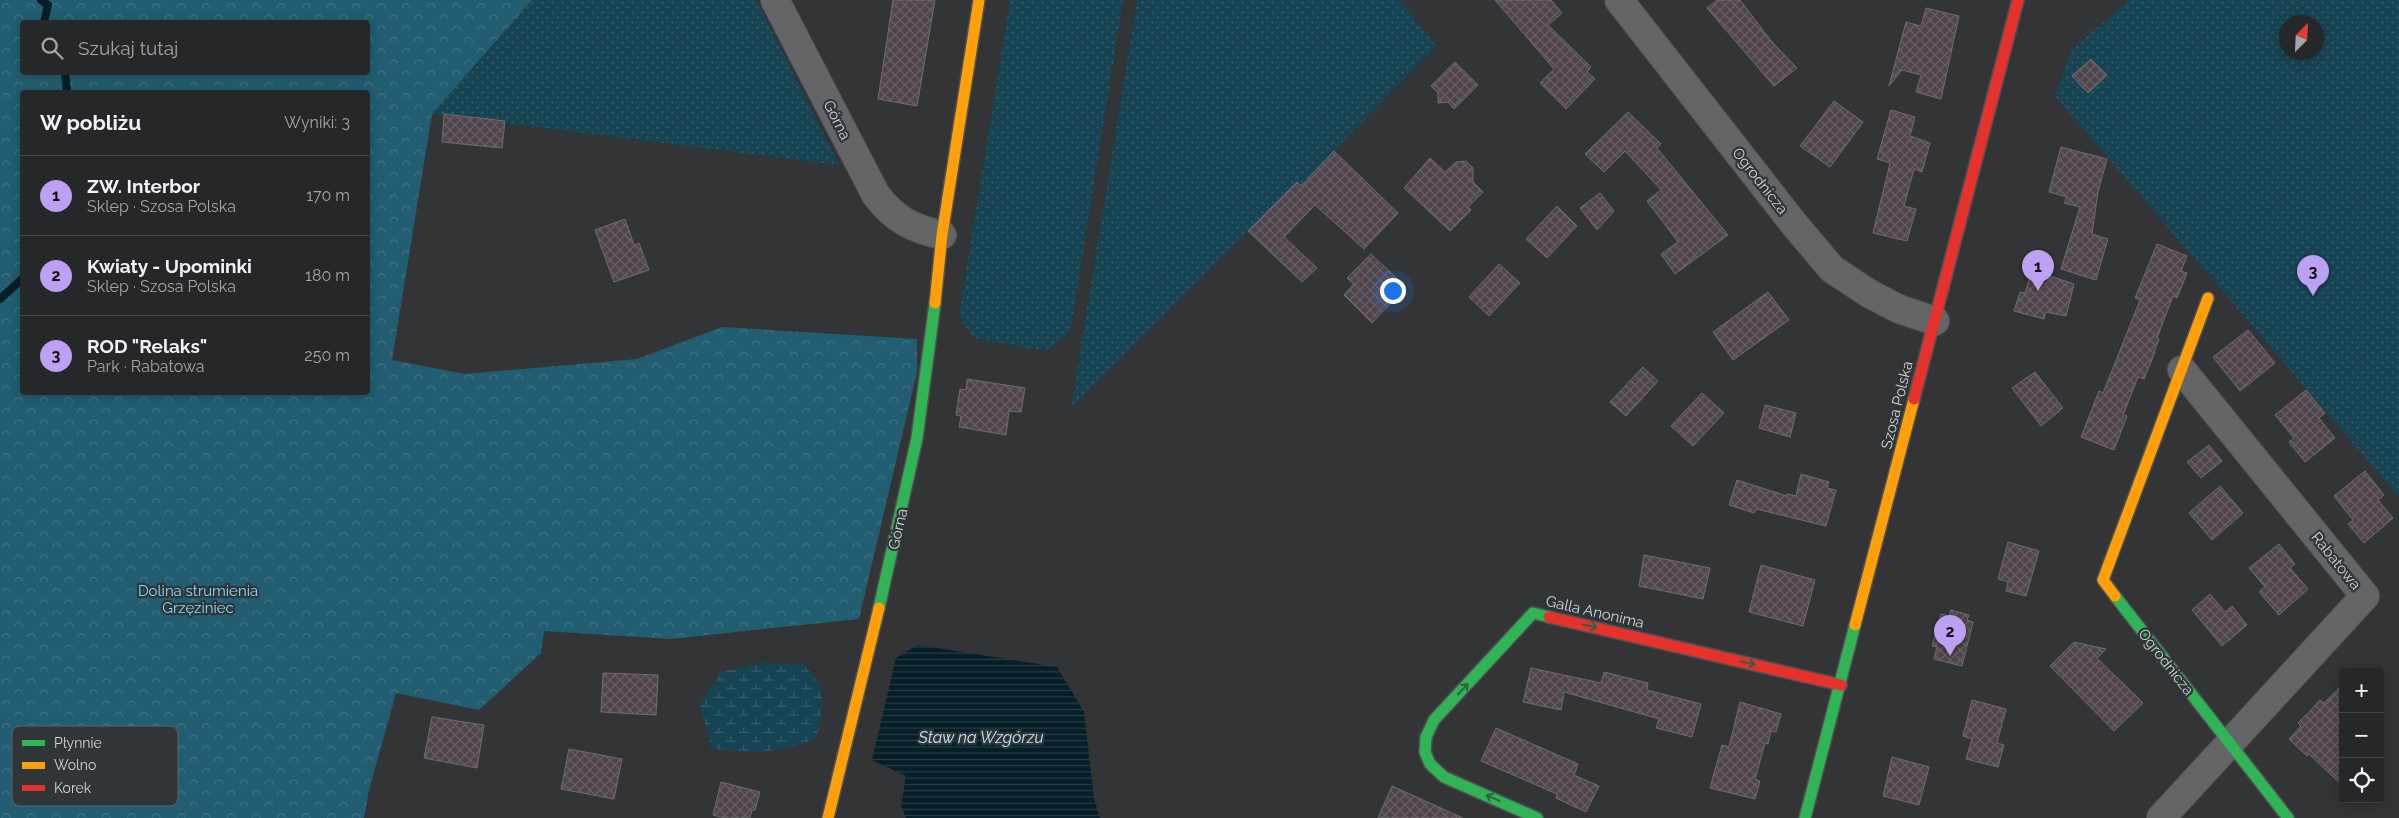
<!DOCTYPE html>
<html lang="pl">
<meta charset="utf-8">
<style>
:root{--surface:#262728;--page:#2e2f30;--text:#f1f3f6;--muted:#a4a5a8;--line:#424445;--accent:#bca0f2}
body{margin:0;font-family:Raleway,sans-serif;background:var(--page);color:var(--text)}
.controls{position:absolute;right:15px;bottom:15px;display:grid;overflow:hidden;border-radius:5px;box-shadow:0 2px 12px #0003}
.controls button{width:45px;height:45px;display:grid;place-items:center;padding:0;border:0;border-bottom:1px solid var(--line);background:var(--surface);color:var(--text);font:25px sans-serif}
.compass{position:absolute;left:2279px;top:15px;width:45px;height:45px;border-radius:50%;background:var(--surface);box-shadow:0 2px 12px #0003;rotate:24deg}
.you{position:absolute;left:1392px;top:290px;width:18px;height:18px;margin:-12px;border:4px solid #fff;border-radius:50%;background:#1a73e8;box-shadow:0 0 0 8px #1a73e833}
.badge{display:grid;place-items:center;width:32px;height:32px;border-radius:50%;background:var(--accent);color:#111;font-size:16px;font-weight:700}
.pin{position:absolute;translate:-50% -41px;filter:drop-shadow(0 1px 2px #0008)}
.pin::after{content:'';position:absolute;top:26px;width:18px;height:15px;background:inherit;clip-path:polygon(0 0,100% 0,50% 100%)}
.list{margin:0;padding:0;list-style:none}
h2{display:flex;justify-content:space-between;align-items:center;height:65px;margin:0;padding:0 20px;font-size:21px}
h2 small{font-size:16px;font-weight:400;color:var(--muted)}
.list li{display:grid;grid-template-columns:32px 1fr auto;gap:15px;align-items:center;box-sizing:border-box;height:80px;padding:0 20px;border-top:1px solid var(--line)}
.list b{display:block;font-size:19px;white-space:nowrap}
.list p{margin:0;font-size:16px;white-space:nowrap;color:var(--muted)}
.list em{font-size:16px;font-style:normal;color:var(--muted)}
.icon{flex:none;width:28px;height:28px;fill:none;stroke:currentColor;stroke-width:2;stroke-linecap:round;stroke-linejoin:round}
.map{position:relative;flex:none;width:2399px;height:818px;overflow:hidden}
.search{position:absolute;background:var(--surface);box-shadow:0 2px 12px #0003;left:20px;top:20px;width:350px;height:55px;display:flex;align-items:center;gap:12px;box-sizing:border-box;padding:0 18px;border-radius:5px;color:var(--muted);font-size:19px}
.panel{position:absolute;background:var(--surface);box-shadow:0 2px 12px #0003;left:20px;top:90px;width:350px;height:305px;border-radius:5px}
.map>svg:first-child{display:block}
.green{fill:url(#green-dots);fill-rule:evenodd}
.forest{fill:url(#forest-crowns);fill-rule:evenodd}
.wetland{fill:url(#wetland-marsh)}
.water{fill:url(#water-rules)}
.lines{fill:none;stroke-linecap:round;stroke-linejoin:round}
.stream{stroke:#061e27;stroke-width:8}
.building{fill:url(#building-cross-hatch);stroke:#6e6e6f}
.street-casing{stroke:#505152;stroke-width:30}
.fast-casing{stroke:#505152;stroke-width:14}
.slow-casing{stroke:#505152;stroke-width:14}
.jam-casing{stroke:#505152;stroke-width:14}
.street{stroke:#646566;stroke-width:28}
.fast{stroke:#30b455;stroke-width:11}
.slow{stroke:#ff9f0a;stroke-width:11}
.jam{stroke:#e5322d;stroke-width:11}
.oneway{stroke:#306142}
.labels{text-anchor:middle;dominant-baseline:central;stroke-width:4.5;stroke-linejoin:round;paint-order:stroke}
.street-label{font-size:15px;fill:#d3d6d7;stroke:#303538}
.park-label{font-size:15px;fill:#82dcff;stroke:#303538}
.water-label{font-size:16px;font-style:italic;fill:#bee8f9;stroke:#303538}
.key{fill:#303538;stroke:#616568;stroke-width:1}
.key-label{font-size:14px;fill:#d3d6d7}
</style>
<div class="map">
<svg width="2399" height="818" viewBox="0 0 2399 818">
<defs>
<pattern id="green-dots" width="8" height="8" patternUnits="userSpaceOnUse" patternTransform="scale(1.25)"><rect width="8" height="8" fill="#174453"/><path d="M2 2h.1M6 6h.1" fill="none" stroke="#385e6b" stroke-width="1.8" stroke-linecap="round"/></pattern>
<pattern id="forest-crowns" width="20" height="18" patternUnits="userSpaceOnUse" patternTransform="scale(1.25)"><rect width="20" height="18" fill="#225d71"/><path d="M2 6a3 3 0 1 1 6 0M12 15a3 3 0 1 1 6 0" fill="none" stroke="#417484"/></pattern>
<pattern id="wetland-marsh" width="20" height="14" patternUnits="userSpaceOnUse" patternTransform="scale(1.25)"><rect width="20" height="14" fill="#174453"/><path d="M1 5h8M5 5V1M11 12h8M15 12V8" fill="none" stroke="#385e6b"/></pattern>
<pattern id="water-rules" width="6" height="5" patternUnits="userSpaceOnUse" patternTransform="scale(1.25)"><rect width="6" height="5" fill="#061e27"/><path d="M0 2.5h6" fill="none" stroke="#293e46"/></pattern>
<pattern id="building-cross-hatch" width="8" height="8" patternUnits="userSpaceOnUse" patternTransform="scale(1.25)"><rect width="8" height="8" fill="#50454d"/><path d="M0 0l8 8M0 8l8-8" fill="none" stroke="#685f66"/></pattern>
</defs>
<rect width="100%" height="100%" fill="#323436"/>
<g class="green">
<polygon points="532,0 756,0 839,165 432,114"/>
<polygon points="1010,0 1123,0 1072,323 1066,336 1046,351 973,338 959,316"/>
<polygon points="1137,0 1400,0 1436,46 1301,185 1297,182 1071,408"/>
<path d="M2129,0H2399V497L2055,96L2071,50ZM2286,22H2316V52H2286Z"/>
</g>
<path class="forest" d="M0,0H532L432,114L392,360L465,374L637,359L722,327L917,339V372L859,619L671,639L544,631L541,653L479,710L396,693L369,790L364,818H0ZM22,22H368V72H22ZM22,92H368V392H22Z"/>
<path class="wetland" d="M762,663L803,664L821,686L822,712L817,738C779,754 750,755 710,748L709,737L699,705L722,672Z"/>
<polygon class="water" points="917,645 1057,667 1084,712 1094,799 1100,818 906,818 901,806 906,776 872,760 896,658"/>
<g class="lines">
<g class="stream">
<polyline points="41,0 48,5 44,22"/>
<polyline points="65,72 67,92"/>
<polyline points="0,299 22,279"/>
</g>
</g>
<g class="building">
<polygon points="893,0 935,0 917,106 878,99"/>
<polygon points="1495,0 1551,0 1562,13 1548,25 1591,67 1587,72 1595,79 1566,109 1540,83 1554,69"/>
<polygon points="1717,0 1740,0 1772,42 1797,68 1774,86 1707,8"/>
<polygon points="1926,8 1959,16 1941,99 1916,92 1921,75 1902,70 1889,86 1906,22 1921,26"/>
<polygon points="2091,59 2107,75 2088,93 2072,76"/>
<polygon points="1455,62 1478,85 1454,109 1448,102 1438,103 1438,93 1431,86"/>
<polygon points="1834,101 1863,122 1830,167 1800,146"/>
<polygon points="1891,110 1915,117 1910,136 1930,143 1922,172 1914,169 1904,206 1916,209 1907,241 1873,233 1890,163 1877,159"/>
<polygon points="1628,112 1661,144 1657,148 1728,235 1675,274 1661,254 1678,242 1647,201 1661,190 1625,151 1604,172 1585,154"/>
<polygon points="444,114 505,121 502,148 442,142"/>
<polygon points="2061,147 2107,159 2098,192 2092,234 2108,239 2096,280 2061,269 2080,207 2064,203 2067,197 2049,192"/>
<polygon points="1334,151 1398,213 1364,249 1315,205 1284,237 1317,268 1302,282 1248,231 1297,182 1301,186"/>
<polygon points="1430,158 1445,172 1456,162 1466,161 1473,168 1473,182 1483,192 1468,207 1471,210 1450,231 1404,188"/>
<polygon points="1600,193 1614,211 1597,230 1580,208"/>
<polygon points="1557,206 1577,226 1547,258 1526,239"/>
<polygon points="625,219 634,245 639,243 649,270 614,282 595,230"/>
<polygon points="2157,244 2187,256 2181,271 2187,273 2177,298 2173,296 2157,338 2159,339 2154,352 2155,352 2144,379 2138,377 2123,415 2127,416 2114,450 2081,437 2099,391 2103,393 2129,328 2140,300 2135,298"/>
<polygon points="1371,254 1406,287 1372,323 1344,295 1354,284 1347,278"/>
<polygon points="1499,264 1520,283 1489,316 1469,297"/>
<polygon points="2032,270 2074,284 2066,316 2046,312 2044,319 2014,311 2020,292 2025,293"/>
<polygon points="1768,292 1789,320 1733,360 1713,332"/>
<polygon points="2248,330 2275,363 2240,391 2213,357"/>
<polygon points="1643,367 1658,381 1626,416 1610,402"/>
<polygon points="2035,372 2063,408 2041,426 2012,388"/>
<polygon points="967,379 1025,388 1021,412 1009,411 1006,435 959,427 961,416 956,415 960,389 966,390"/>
<polygon points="2306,390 2325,413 2319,418 2335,438 2305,462 2289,442 2294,438 2275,415"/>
<polygon points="1702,393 1724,413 1693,446 1671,426"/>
<polygon points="1765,405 1796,413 1790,437 1759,428"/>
<polygon points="2209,445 2222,461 2201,478 2187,462"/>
<polygon points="2365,471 2384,495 2378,500 2393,518 2364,543 2348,524 2353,520 2334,496"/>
<polygon points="1801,474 1829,482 1827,488 1836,490 1826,526 1756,509 1754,513 1729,505 1737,480 1787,496 1787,494 1796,496"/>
<polygon points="2220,486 2243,513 2212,540 2189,513"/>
<polygon points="2008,542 2039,551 2026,596 2006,591 2008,582 1998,579"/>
<polygon points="2279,544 2295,564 2290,568 2308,589 2279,615 2259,592 2265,587 2249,568"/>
<polygon points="1644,555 1710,568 1703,599 1639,586"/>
<polygon points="1761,565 1815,580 1803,626 1749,612"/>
<polygon points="2210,594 2225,612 2232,606 2247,625 2222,646 2192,610"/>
<polygon points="1951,610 1969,615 1967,620 1973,622 1962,666 1934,659 1937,647 1932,646 1941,614 1949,616"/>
<polygon points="2074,642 2106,649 2097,658 2143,703 2114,731 2050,666"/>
<polygon points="1531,668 1601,683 1604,672 1648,683 1647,690 1701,704 1692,737 1656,728 1659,719 1564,692 1561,710 1523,702"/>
<polygon points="603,673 658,675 656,715 601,712"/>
<polygon points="2343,684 2343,786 2309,754 2307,756 2289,739 2301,726 2298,723 2309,712 2320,700 2324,703"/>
<polygon points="1972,700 2006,709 1997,743 2004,745 1998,767 1966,759 1972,739 1963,736"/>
<polygon points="1740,702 1781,714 1776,732 1771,731 1768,744 1765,743 1755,779 1760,781 1755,799 1710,788 1722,745 1729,747"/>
<polygon points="432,717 484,725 477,768 424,758"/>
<polygon points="1496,728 1578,764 1574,775 1599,786 1586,812 1556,798 1557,794 1481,761"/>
<polygon points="569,749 622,759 614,799 561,789"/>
<polygon points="1892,757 1929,767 1919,805 1883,796"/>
<polygon points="721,782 760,792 755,810 752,810 750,818 725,818 713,815"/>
<polygon points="1392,786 1463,818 1378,818"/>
</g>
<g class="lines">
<defs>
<g id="street">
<path d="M775,0L876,195C894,219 913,229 942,235"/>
<polyline points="1619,0 1794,224 1832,269 1870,294 1899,309 1935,321"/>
<polyline points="2161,818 2365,596 2182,370"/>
</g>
<g id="fast">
<polyline points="2115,596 2288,818"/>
<polyline points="879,608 917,438 935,303"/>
<polyline points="1537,818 1444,777 1430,764 1425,752 1426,737 1434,720 1533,613 1549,617"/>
<polyline points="1805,818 1855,625"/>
</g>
<g id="slow">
<polyline points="935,303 942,235 979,0"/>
<polyline points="2115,596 2103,580 2208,298"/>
<polyline points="1855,625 1914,399"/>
<polyline points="828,818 879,608"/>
</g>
<g id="jam">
<polyline points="1914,399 2018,0"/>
<polyline points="1549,617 1841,685"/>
</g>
</defs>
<use href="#street" class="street-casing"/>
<use href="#fast" class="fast-casing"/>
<use href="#slow" class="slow-casing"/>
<use href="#jam" class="jam-casing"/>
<use href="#street" class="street"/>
<use href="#fast" class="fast"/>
<use href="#slow" class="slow"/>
<use href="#jam" class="jam"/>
</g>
<defs><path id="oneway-shaft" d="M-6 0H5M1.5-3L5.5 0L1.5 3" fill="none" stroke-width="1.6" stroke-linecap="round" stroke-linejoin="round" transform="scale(1.25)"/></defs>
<g class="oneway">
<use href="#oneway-shaft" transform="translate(1590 626) rotate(13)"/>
<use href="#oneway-shaft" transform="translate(1748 663) rotate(13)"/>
<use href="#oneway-shaft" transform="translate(1463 689) rotate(-47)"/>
<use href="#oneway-shaft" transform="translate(1493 798) rotate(-156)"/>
</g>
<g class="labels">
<g class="street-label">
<text transform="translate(837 120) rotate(63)">Górna</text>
<text transform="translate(1760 181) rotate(52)">Ogrodnicza</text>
<text transform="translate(1897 405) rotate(-76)">Szosa Polska</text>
<text transform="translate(898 529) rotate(-77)">Górna</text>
<text transform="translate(2336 561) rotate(51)">Rabatowa</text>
<text transform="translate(1595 612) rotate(13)">Galla Anonima</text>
<text transform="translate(2166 662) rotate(52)">Ogrodnicza</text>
</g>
<g class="park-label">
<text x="198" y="591">Dolina strumienia<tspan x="198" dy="17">Grzęziniec</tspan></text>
</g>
<g class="water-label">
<text x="981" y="737">Staw na Wzgórzu</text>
</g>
</g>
<rect x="12" y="726" width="166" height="80" rx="8" class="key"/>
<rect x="22" y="740" width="23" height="6" fill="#30b455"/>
<rect x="22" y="762" width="23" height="7" fill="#ff9f0a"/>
<rect x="22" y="785" width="23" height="6" fill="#e5322d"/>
<g class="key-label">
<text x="54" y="748">Płynnie</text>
<text x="54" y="770">Wolno</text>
<text x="54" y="793">Korek</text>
</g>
</svg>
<div class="controls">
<button>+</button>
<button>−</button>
<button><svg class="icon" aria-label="locate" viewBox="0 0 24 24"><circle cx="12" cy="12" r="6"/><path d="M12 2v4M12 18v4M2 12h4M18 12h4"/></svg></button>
</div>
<svg class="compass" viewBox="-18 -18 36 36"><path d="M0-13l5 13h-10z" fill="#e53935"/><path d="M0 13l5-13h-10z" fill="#a4a5a8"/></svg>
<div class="you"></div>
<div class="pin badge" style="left:2038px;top:291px">1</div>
<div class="pin badge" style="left:1950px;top:656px">2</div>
<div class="pin badge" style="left:2313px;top:296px">3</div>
<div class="search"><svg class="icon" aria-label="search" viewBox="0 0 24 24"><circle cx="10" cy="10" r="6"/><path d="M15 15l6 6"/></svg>Szukaj tutaj</div>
<section class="panel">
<h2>W pobliżu<small>Wyniki: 3</small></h2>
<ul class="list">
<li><span class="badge">1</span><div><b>ZW. Interbor</b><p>Sklep · Szosa Polska</p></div><em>170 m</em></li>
<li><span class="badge">2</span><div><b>Kwiaty - Upominki</b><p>Sklep · Szosa Polska</p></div><em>180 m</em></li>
<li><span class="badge">3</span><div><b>ROD &quot;Relaks&quot;</b><p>Park · Rabatowa</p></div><em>250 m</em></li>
</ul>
</section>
</div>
